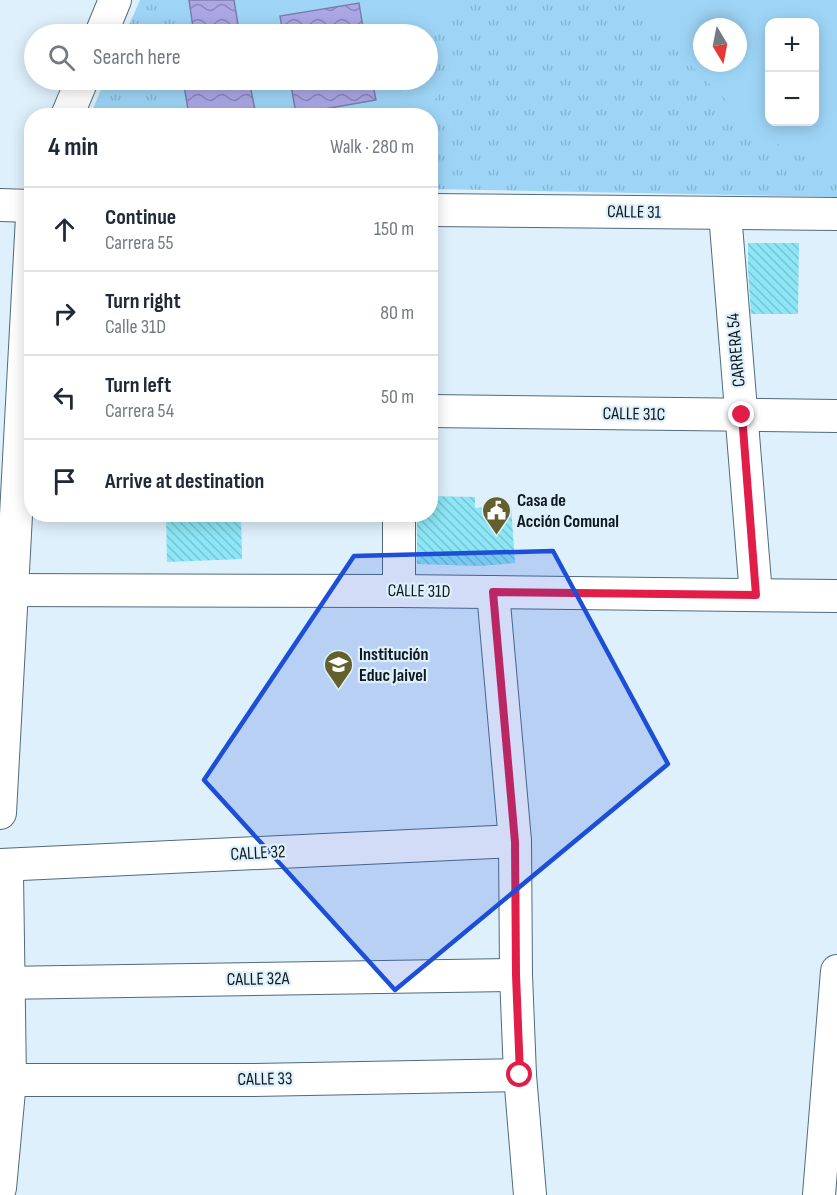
<!DOCTYPE html>
<meta charset="utf-8">
<style>
:root{--surface:#fff;--page:#f6f6f7;--text:#1f2937;--muted:#747a83;--line:#e0e1e3}
body{margin:0;font-family:"Sofia Sans Condensed",sans-serif;background:var(--page);color:var(--text)}
.controls{position:absolute;right:18px;top:18px;display:grid;overflow:hidden;border-radius:12px;box-shadow:0 3px 15px #0003}
.controls button{width:54px;height:54px;display:grid;place-items:center;padding:0;border:0;border-bottom:2px solid var(--line);background:var(--surface);color:var(--text);font:30px sans-serif}
.compass{position:absolute;left:693px;top:18px;width:54px;height:54px;border-radius:50%;background:var(--surface);box-shadow:0 3px 15px #0003;rotate:170deg}
.stop{position:absolute;width:18px;height:18px;margin:-14px;border:4px solid #e11d48;border-radius:50%;background:#fff}
.stop.end{background:#e11d48;border-color:#fff;box-shadow:0 2px 6px #0008}
.list{margin:0;padding:0;list-style:none}
h2{display:flex;justify-content:space-between;align-items:center;height:78px;margin:0;padding:0 24px;font-size:26px}
h2 small{font-size:20px;font-weight:400;color:var(--muted)}
.list li{display:grid;grid-template-columns:39px 1fr auto;gap:18px;align-items:center;box-sizing:border-box;height:84px;padding:0 24px;border-top:2px solid var(--line)}
.list b{display:block;font-size:22px;white-space:nowrap}
.list p{margin:0;font-size:20px;white-space:nowrap;color:var(--muted)}
.list em{font-size:20px;font-style:normal;color:var(--muted)}
.icon{flex:none;width:33px;height:33px;fill:none;stroke:currentColor;stroke-width:2;stroke-linecap:round;stroke-linejoin:round}
.map{position:relative;flex:none;width:837px;height:1195px;overflow:hidden}
.search{position:absolute;background:var(--surface);box-shadow:0 3px 15px #0003;left:24px;top:24px;width:414px;height:66px;display:flex;align-items:center;gap:15px;box-sizing:border-box;padding:0 21px;border-radius:33px;color:var(--muted);font-size:22px}
.panel{position:absolute;background:var(--surface);box-shadow:0 3px 15px #0003;left:24px;top:108px;width:414px;height:414px;border-radius:24px}
.map>svg:first-child{display:block}
.grass{fill:url(#grass-tufts);fill-rule:evenodd}
.pitch{fill:#9ed5f6;fill-rule:evenodd}
.water{fill:url(#water-waves);stroke:#7c7daa;stroke-width:1.5}
.building{fill:url(#building-back-hatch)}
.lines{fill:none;stroke-linecap:round;stroke-linejoin:round}
.minor-casing{stroke:#506b7c;stroke-width:34}
.minor{stroke:#fff;stroke-width:32}
.route{stroke:#e11d48;stroke-width:8}
.marked{fill:#1d4ed8;fill-opacity:0.2;stroke:#1d4ed8;stroke-width:4.5;stroke-linejoin:round}
.labels{text-anchor:middle;dominant-baseline:central;stroke-width:4.5;stroke-linejoin:round;paint-order:stroke}
.street-label{font-size:18px;fill:#0d181f;stroke:#def0fb}
.poi-label{font-size:18px;font-weight:bold;fill:#0d181f;stroke:#def0fb;text-anchor:start}
</style>
<div class="map">
<svg width="837" height="1195" viewBox="0 0 837 1195">
<defs>
<pattern id="grass-tufts" width="24" height="20" patternUnits="userSpaceOnUse" patternTransform="scale(1.5)"><rect width="24" height="20" fill="#9ed5f6"/><path d="M3 7l-1-3M5 7V3M7 7l1-3M15 17l-1-3M17 17v-4M19 17l1-3" fill="none" stroke="#87b6d2"/></pattern>
<pattern id="water-waves" width="16" height="10" patternUnits="userSpaceOnUse" patternTransform="scale(1.5)"><rect width="16" height="10" fill="#aca8e6"/><path d="M0 5q4-4 8 0t8 0" fill="none" stroke="#8a88ba"/></pattern>
<pattern id="building-back-hatch" width="6" height="6" patternUnits="userSpaceOnUse" patternTransform="scale(1.5)"><rect width="6" height="6" fill="#8ce6f5"/><path d="M-1 5l2 2M0 0l6 6M5-1l2 2" fill="none" stroke="#78c5d2"/></pattern>
</defs>
<rect width="100%" height="100%" fill="#def0fb"/>
<path class="grass" d="M140,0H837V197L431,189L430,116H90L105,80H428V34H125ZM770,22H814V122H770ZM702,27H738V63H702Z"/>
<g class="pitch">
<polygon points="181,0 455,0 457,9 439,12 440,22 426,24 427,34 187,34"/>
<path d="M626,0H837V164L801,156L762,136ZM770,22H814V122H770ZM702,27H738V63H702Z"/>
<polygon points="428,37 438,98 406,104 407,115 182,115 176,80 428,80"/>
</g>
<g class="water">
<polygon points="189,0 234,0 239,31 214,34 194,34"/>
<polygon points="359,3 364,34 283,34 280,16"/>
<polygon points="183,80 249,80 256,115 189,115"/>
<polygon points="290,80 372,80 376,100 296,114"/>
</g>
<g class="building">
<polygon points="748,243 799,243 798,314 751,314 748,269"/>
<polygon points="430,496 475,497 475,508 511,505 515,563 480,566 417,564 417,514 430,514"/>
<polygon points="166,514 241,514 242,559 167,562"/>
</g>
<g class="lines">
<defs>
<g id="minor">
<polyline points="101,34 115,0"/>
<polyline points="67,116 82,80"/>
<polyline points="0,205 32,206"/>
<polyline points="430,210 837,214"/>
<polyline points="725,213 756,595"/>
<polyline points="430,411 837,416"/>
<polyline points="0,590 399,591 837,596"/>
<polyline points="399,591 399,514"/>
<polyline points="493,592 515,841 516,975 520,1075 530,1195"/>
<polyline points="0,813 32,217"/>
<polyline points="0,865 515,841"/>
<polyline points="0,868 7,874 10,1080 0,1188"/>
<polyline points="0,983 516,975"/>
<polyline points="10,1080 251,1080 520,1075"/>
<polyline points="819,1195 837,971"/>
</g>
</defs>
<use href="#minor" class="minor-casing"/>
<use href="#minor" class="minor"/>
</g>
<g class="lines">
<polyline class="route" points="520,1075 516,975 515,842 493,592 756,595 742,415"/>
</g>
<path class="marked" d="M553,551L668,764L395,990L204,780L354,556Z"/>
<defs>
<symbol id="civic-pin" viewBox="-11 -11 22 30"><path d="M0 17L-7.5 6A9.5 9.5 0 1 1 7.5 6Z" fill="#64602d" stroke="#def0fb"/><path d="M-.6-6.5H3V-4.5H.6V-3L4-1V1h2V6H-6V1h2V-1L-.6-3ZM-1.2 2.5V6h2.4V2.5Z" fill="#fff"/></symbol>
<symbol id="school-pin" viewBox="-11 -11 22 30"><path d="M0 17L-7.5 6A9.5 9.5 0 1 1 7.5 6Z" fill="#64602d" stroke="#def0fb"/><path d="M0-5L7-2L0 1L-7-2ZM-4 1L0 2.5L4 1V4Q0 6-4 4Z" fill="#fff"/></symbol>
</defs>
<g fill-rule="evenodd">
<use href="#civic-pin" x="480" y="494" width="33" height="45"/>
<use href="#school-pin" x="322" y="648" width="33" height="45"/>
</g>
<g class="labels">
<g class="street-label">
<text transform="translate(634 212) rotate(1)">CALLE 31</text>
<text transform="translate(736 350) rotate(-95)">CARRERA 54</text>
<text transform="translate(634 414) rotate(1)">CALLE 31C</text>
<text transform="translate(419 591) rotate(1)">CALLE 31D</text>
<text transform="translate(258 853) rotate(-3)">CALLE 32</text>
<text transform="translate(258 979) rotate(-1)">CALLE 32A</text>
<text transform="translate(265 1079) rotate(-1)">CALLE 33</text>
</g>
<g class="poi-label">
<text x="517" y="500">Casa de<tspan x="517" dy="21">Acción Comunal</tspan></text>
<text x="359" y="654">Institución<tspan x="359" dy="21">Educ Jaivel</tspan></text>
</g>
</g>
</svg>
<div class="controls">
<button>+</button>
<button>−</button>
</div>
<svg class="compass" viewBox="-18 -18 36 36"><path d="M0-13l5 13h-10z" fill="#e53935"/><path d="M0 13l5-13h-10z" fill="#747a83"/></svg>
<div class="stop" style="left:520px;top:1075px"></div>
<div class="stop end" style="left:742px;top:415px"></div>
<div class="search"><svg class="icon" aria-label="search" viewBox="0 0 24 24"><circle cx="10" cy="10" r="6"/><path d="M15 15l6 6"/></svg>Search here</div>
<section class="panel">
<h2>4 min<small>Walk · 280 m</small></h2>
<ul class="list">
<li><svg class="icon" aria-label="ahead" viewBox="0 0 24 24"><path d="M12 20V5M6 11l6-6 6 6"/></svg><div><b>Continue</b><p>Carrera 55</p></div><em>150 m</em></li>
<li><svg class="icon" aria-label="right" viewBox="0 0 24 24"><path d="M7 20v-9h11M14 6l5 5-5 5"/></svg><div><b>Turn right</b><p>Calle 31D</p></div><em>80 m</em></li>
<li><svg class="icon" aria-label="left" viewBox="0 0 24 24"><path d="M17 20v-9H6M10 6l-5 5 5 5"/></svg><div><b>Turn left</b><p>Carrera 54</p></div><em>50 m</em></li>
<li><svg class="icon" aria-label="arrive" viewBox="0 0 24 24"><path d="M6 21V4h12l-3 4 3 4H6"/></svg><div><b>Arrive at destination</b></div></li>
</ul>
</section>
</div>
